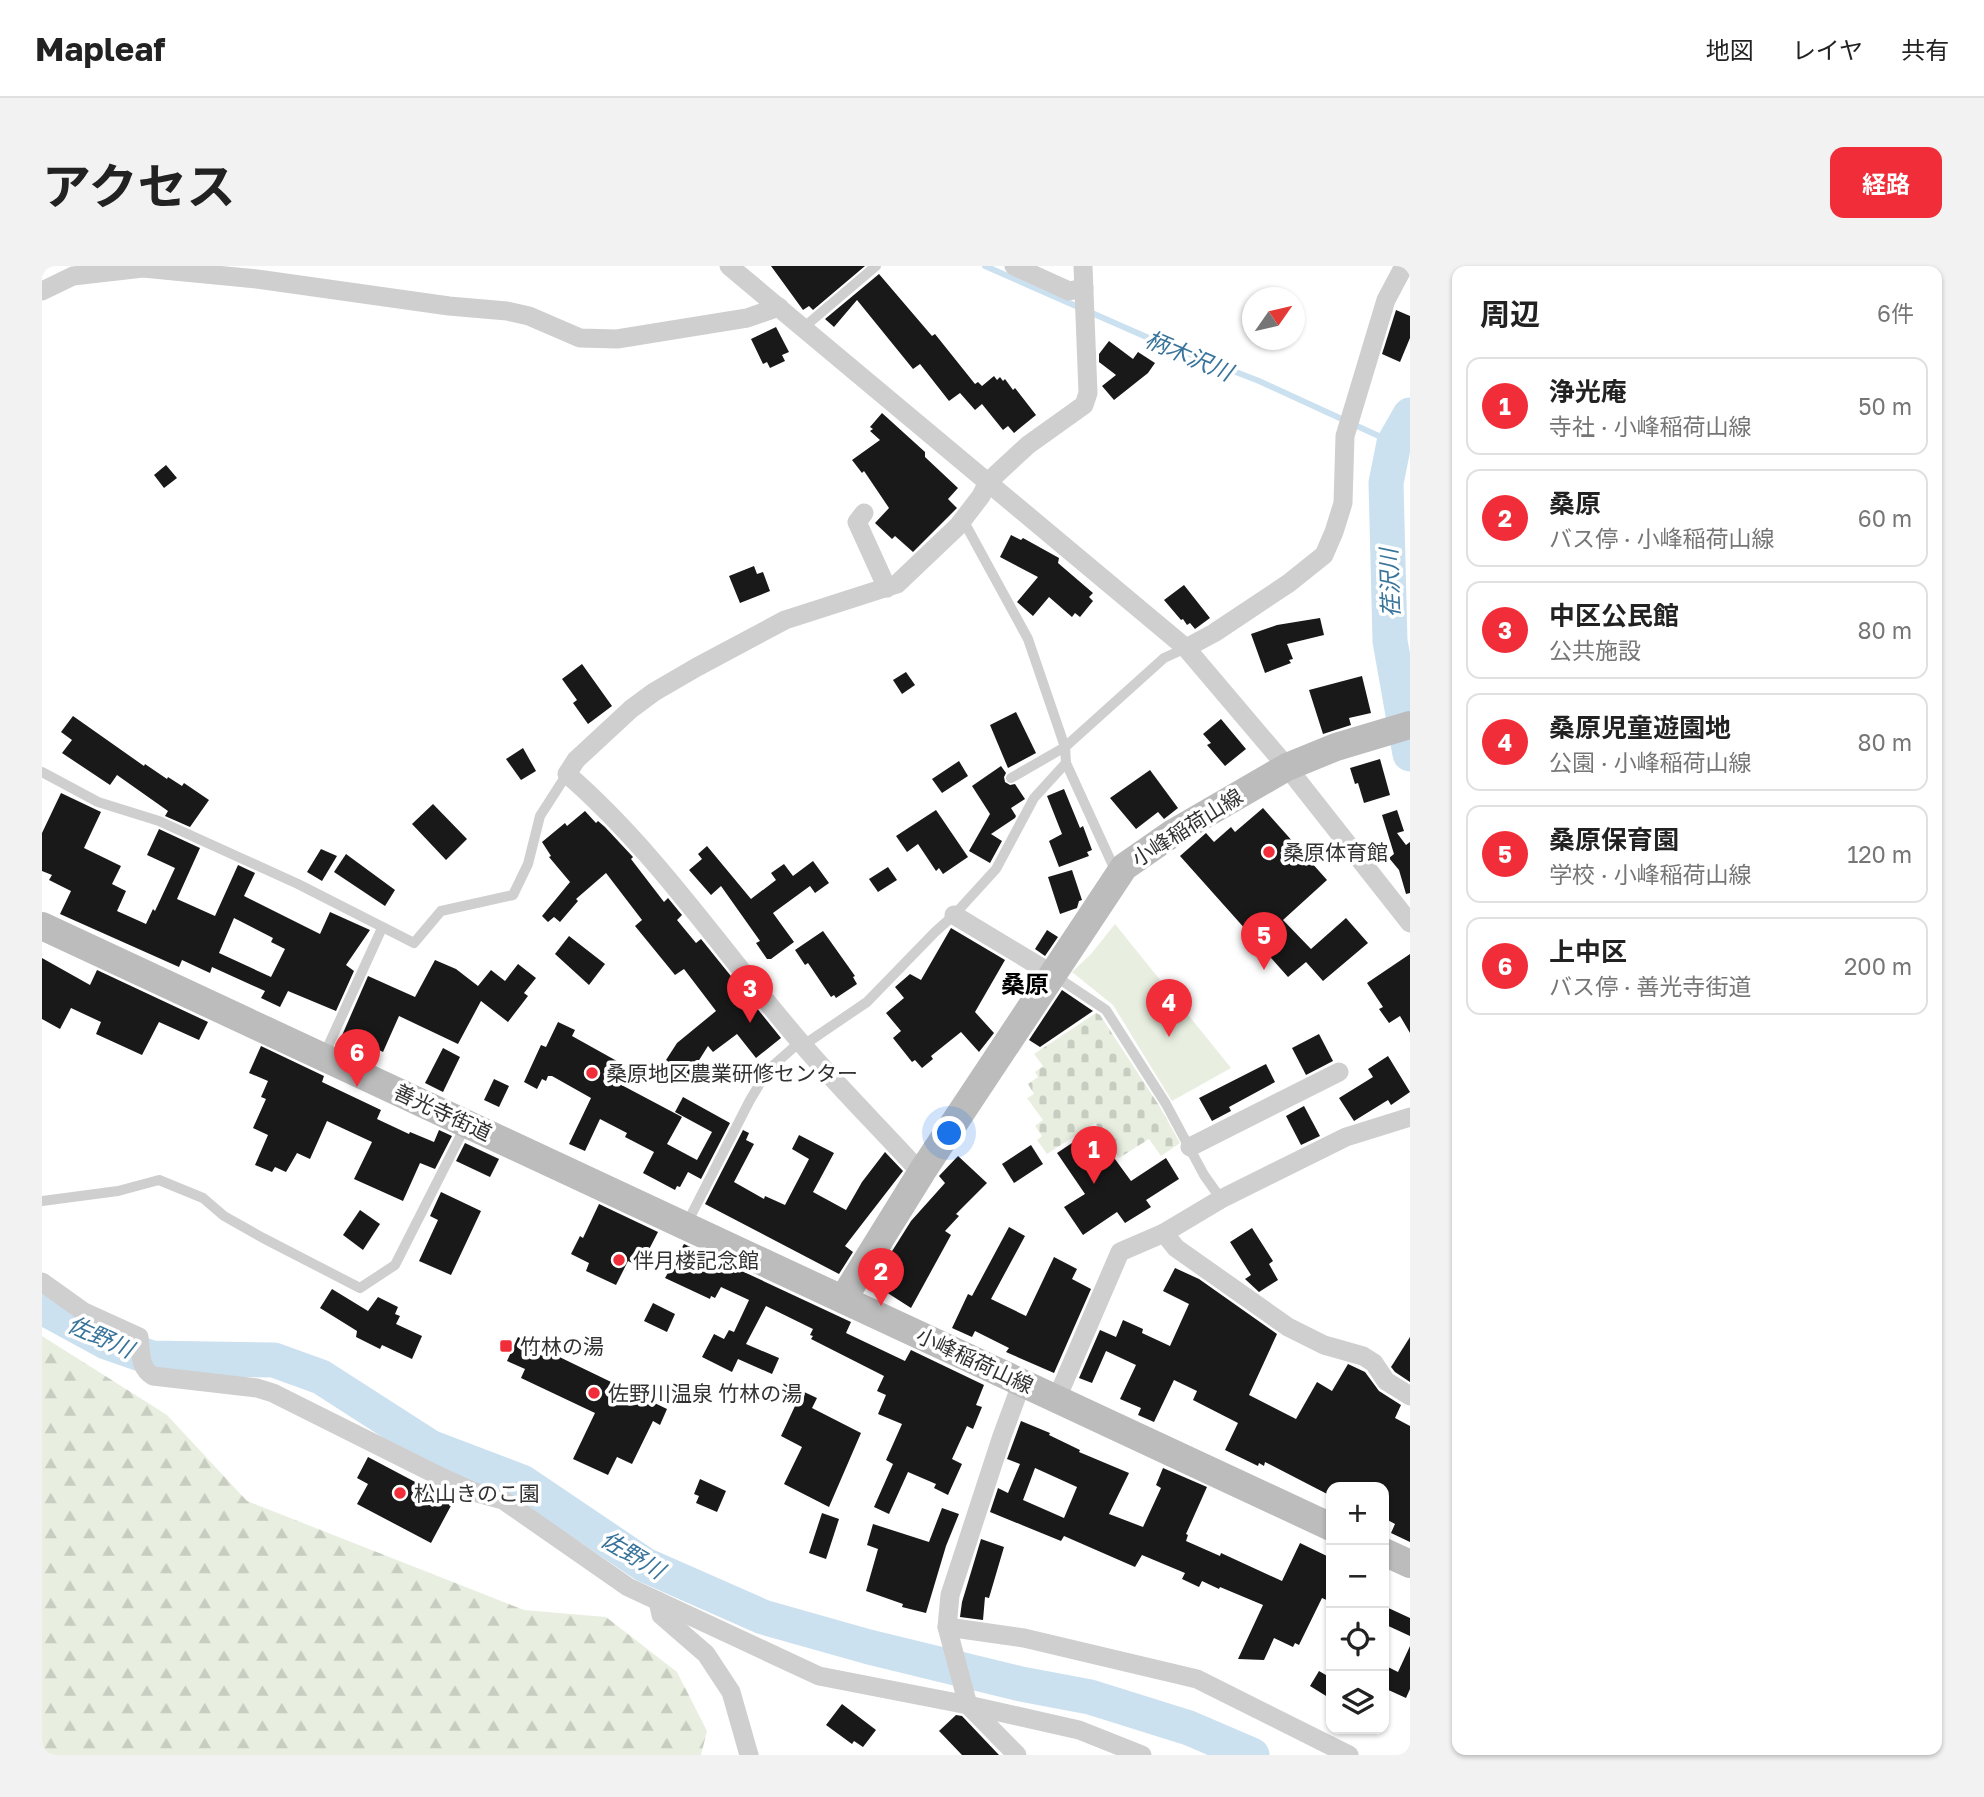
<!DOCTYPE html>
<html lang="ja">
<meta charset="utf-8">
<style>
:root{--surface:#fff;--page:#f2f2f2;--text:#222;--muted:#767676;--line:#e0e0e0;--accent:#f02d38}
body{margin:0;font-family:"Golos Text","Noto Sans JP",sans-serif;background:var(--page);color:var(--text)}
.controls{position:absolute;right:21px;bottom:21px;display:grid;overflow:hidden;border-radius:14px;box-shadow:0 2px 5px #0004}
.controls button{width:63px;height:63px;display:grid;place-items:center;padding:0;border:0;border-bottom:2px solid var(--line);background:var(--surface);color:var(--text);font:35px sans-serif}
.compass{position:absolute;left:1200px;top:21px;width:63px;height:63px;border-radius:50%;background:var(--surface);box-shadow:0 2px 5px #0004;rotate:56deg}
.you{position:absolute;left:908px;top:868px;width:24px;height:24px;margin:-18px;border:5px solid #fff;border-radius:50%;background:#1a73e8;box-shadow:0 0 0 10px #1a73e833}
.badge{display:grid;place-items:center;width:46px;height:46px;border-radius:50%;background:var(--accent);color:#fff;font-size:23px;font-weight:700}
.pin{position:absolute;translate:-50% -58px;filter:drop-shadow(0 2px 4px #0008)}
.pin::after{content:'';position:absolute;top:37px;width:24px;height:21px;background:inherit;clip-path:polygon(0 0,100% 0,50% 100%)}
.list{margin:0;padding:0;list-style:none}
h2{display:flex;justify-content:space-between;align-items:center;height:91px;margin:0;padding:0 28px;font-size:30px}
h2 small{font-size:23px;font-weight:400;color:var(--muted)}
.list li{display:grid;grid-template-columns:46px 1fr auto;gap:21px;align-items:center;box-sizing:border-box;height:98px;margin:0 14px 14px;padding:0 14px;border:2px solid var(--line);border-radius:14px}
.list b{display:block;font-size:26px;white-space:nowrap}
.list p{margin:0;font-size:23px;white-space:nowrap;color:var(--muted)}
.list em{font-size:23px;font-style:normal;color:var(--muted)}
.icon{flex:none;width:38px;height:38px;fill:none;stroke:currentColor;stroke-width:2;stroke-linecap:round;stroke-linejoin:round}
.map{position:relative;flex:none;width:1368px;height:1489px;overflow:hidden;border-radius:14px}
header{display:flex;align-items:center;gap:42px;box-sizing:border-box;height:98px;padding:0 35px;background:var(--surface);border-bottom:2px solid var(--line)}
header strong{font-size:33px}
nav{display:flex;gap:38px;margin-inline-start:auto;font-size:24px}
.intro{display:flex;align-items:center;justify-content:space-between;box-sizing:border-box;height:168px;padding:0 42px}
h1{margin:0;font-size:49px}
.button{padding:18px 32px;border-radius:14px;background:var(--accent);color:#fff;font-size:24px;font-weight:700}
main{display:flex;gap:42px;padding:0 42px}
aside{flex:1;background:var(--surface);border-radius:14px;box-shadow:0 2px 5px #0004}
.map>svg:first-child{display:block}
.forest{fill:url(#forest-firs)}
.cemetery{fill:url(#cemetery-stones)}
.green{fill:#e8efe0}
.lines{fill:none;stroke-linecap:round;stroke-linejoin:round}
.stream{stroke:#cce1f0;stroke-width:6}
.river{stroke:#cce1f0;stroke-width:35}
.building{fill:#191919;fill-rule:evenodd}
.lane{stroke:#cfcfcf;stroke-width:10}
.street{stroke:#cfcfcf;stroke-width:19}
.secondary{stroke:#bcbcbc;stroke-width:28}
.poi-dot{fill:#f02d38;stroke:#fff;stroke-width:2.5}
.labels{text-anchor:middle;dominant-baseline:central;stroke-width:7;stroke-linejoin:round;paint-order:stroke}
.street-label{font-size:21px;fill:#323232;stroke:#fff}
.poi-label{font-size:21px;fill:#323232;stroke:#fff;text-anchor:start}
.water-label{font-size:23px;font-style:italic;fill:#39749b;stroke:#fff}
.quarter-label{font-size:24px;font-weight:bold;fill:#000;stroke:#fff}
</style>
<header>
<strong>Mapleaf</strong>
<nav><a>地図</a><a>レイヤ</a><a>共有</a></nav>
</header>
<div class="intro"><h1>アクセス</h1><a class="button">経路</a></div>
<main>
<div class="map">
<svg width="1368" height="1489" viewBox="0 0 1368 1489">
<defs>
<pattern id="forest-firs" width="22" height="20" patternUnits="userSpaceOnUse" patternTransform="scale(1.75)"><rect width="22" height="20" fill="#e8efe0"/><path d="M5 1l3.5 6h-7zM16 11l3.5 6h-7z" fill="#c7cdc1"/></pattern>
<pattern id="cemetery-stones" width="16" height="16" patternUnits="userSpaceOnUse" patternTransform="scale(1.75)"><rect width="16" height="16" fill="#e8efe0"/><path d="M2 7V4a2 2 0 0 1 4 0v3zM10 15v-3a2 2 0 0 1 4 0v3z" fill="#c7cdc1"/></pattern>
</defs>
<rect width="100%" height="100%" fill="#fff"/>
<polygon class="forest" points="0,1070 125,1149 205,1235 482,1344 564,1351 635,1406 665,1465 659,1489 0,1489"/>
<polygon class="cemetery" points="1054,747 1058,749 1118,841 1138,877 1119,890 1107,873 1077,892 1053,857 1005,888 995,874 1000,870 993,860 1001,854 985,832 992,828 986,818 996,811 993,806 1001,800 992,788"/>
<polygon class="green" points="1073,658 1189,802 1130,835 1071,739 1030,706 1049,688"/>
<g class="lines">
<polyline class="stream" points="943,0 1109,73 1217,115 1352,177"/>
<g class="river">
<polyline points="1368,149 1352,177 1344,217 1348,375 1368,488"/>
<polyline points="0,1041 64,1076 110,1092 232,1094 279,1111 388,1181 480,1216 603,1299 721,1351 827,1381 979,1418 1048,1431 1147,1462 1210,1489"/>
</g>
</g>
<g class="building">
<polygon points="729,0 823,0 771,44 767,40 761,44"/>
<polygon points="837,8 890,70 893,68 933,118 936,116 940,120 952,110 955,114 958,111 961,115 963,113 971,124 973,122 994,149 972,167 966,160 961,164 940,138 933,144 918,127 907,135 878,98 871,103 815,34 792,61 783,53"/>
<polygon points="1354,44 1368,50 1368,72 1358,96 1340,88"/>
<polygon points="734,61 747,86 740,89 743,95 728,102 725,96 721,98 709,73"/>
<polygon points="1067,75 1091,93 1096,86 1113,97 1106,107 1072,134 1060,120 1074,109 1057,96 1057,88"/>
<polygon points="840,147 883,186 883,191 916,222 906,233 915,242 871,286 853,270 850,273 833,257 847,242 822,205 820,207 810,194 838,174 828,165 831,163 828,161"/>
<polygon points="124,199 135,212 122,222 112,209"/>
<polygon points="969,269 979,274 981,272 1017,292 1016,297 1051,327 1047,331 1051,335 1038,351 1033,347 1030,351 1007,331 991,350 975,336 996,311 958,291"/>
<polygon points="712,300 715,308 721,306 728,325 698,337 687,310"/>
<polygon points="1142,319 1168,352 1153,363 1148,357 1145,359 1141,353 1139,354 1122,334"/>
<polygon points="1278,352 1282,369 1245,378 1251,393 1247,394 1249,397 1223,407 1209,368 1235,359"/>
<polygon points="540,398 570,440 546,458 531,437 535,434 520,413"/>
<polygon points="864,406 873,419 860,428 851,414"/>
<polygon points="1320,410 1329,447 1307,452 1309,459 1281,468 1267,424"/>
<polygon points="974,446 994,487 966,502 948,459"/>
<polygon points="31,450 102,500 103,498 125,513 126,511 140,520 142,517 167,534 148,561 123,550 126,545 75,509 68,519 20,487 30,474 19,466"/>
<polygon points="1179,453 1204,483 1183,500 1165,479 1169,477 1161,468"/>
<polygon points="481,482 494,505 479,514 464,493"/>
<polygon points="1338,493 1348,529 1322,537 1316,517 1313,518 1308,502"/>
<polygon points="917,495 926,510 900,527 890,513"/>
<polygon points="959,500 964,507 962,511 963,516 968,519 973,518 983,533 969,542 974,550 973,552 949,568 960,575 948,597 927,585 948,548 930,520"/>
<polygon points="1108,504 1136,542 1122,553 1116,546 1094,563 1068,532"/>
<polygon points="1022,523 1038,562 1041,560 1050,584 1045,586 1047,590 1017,601 1007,575 1020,568 1005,530"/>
<path d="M19,527L59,546L42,582L79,600L70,618L84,625L75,645L104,658L111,643L113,645L133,602L105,589L117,563L158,582L135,633L173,650L196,599L213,607L202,630L278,668L288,646L328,664L304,699L312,705L294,745L246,725L238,741L219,732L223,725L170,701L168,707L140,694L137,701L18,648L29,625L7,614L10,609L0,605V567ZM192,652L231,672L229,676L243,683L229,711L177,687Z"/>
<polygon points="391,538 425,573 404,594 370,558"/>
<polygon points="1221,542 1285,614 1241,654 1269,683 1304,652 1326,677 1281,715 1264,696 1246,711 1138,590 1164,567 1172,576 1189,561 1193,566"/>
<polygon points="894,544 926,591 901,608 897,602 894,605 876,578 865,586 854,570"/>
<polygon points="1355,544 1362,565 1355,567 1364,579 1368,576 1368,627 1364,628 1357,604 1347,592 1352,588 1340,549"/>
<polygon points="543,545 554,557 556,555 563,561 591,591 589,593 622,636 626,632 640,649 635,654 654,677 659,673 739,772 714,792 695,768 671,786 666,780 647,810 624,794 635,777 674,745 642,703 633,709 593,660 600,654 564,607 534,633 536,635 518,656 512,651 506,656 500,650 528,616 507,591 509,590 500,576 523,557 525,560"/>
<polygon points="665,580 709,633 734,614 729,607 742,598 751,610 771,595 787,617 773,627 768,620 731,647 752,676 729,693 725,693 714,677 718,675 679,620 669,629 647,604 660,593 656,588"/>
<polygon points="279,583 295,590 280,615 265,606"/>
<polygon points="304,588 353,624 343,640 292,606"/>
<polygon points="846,601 855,614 836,626 827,613"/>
<polygon points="1030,604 1040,634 1037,635 1035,642 1018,648 1006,611"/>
<polygon points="909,662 963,694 933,746 952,767 937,786 919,766 889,790 891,793 880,802 873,794 870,796 851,772 859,765 844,747 862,732 853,721 868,708 879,714"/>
<polygon points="1005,664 1016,671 1003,690 993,683"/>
<polygon points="781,665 813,710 811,711 815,718 794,732 792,729 789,731 766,697 763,699 753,684"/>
<polygon points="527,670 563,698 547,719 513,688"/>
<polygon points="1368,688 1368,767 1358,750 1347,757 1337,743 1341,741 1325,717"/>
<polygon points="0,692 48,719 55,704 166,756 157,774 117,756 100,789 54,768 59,756 29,742 18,763 0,753"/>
<polygon points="393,694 414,703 436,720 449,704 463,715 476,698 494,712 482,727 486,730 466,756 439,735 416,778 357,750 341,786 319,775 316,782 298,774 326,710 373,731"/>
<polygon points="1020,724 1051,745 998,781 987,774"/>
<polygon points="516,756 533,764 530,770 582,799 572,815 640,851 625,878 655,894 670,866 633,846 641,831 688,857 659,913 646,906 638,921 635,920 633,924 601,907 612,886 583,871 585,867 558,853 543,885 527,878 549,832 510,810 506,810 504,815 500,813 495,823 482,816 499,779 504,781"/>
<polygon points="1277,768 1291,795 1264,809 1250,782"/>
<polygon points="219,780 282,810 280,816 339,844 335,853 367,868 368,866 392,876 397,864 410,870 393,903 378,897 361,935 312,913 330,876 285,855 268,893 255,887 244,906 233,901 230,906 213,899 226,869 211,862 224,833 219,831 226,815 207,807"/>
<polygon points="401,782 418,791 401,826 383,817"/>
<polygon points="1346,790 1368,826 1349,839 1346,834 1312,855 1297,832 1331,811 1326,803"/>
<polygon points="1224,798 1233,816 1187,841 1189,845 1170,855 1157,832"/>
<polygon points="452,813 467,820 457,841 442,834"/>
<polygon points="1262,840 1278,870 1259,879 1244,850"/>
<polygon points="1051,863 1089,915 1124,892 1137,913 1104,934 1109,941 1083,957 1075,946 1041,969 1022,941 1043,928 1015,887"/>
<polygon points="701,864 707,867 704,874 712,878 692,916 722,933 723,930 743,939 767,893 750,883 757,869 792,887 771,926 804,944 820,916 843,886 861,905 803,980 811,986 797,1008 663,938"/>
<polygon points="423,877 457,893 448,911 414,895"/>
<polygon points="989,879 1001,898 972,917 960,898"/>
<polygon points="916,890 945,917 914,948 917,950 903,965 909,969 869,1042 830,1017 869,955 903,917 897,910"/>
<polygon points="399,926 439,945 409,1009 377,995 396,954 388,950"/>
<polygon points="557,938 616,966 598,1001 586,995 574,1019 544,1005 547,997 529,988 538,970 541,972"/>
<polygon points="318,944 338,958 321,984 301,969"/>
<polygon points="967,961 983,970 949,1033 984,1050 1012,991 1035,1003 1030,1013 1049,1023 1012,1107 964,1086 967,1082 933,1065 930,1071 910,1062 926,1028 930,1030"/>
<polygon points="1210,962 1231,995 1227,998 1236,1014 1217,1026 1203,1013 1209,1009 1188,976"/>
<polygon points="642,978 809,1056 804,1067 863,1095 869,1084 942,1119 934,1139 940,1141 931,1163 925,1160 910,1193 920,1198 906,1229 892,1222 894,1218 866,1206 847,1248 832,1241 851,1198 844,1194 860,1158 836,1148 844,1129 835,1125 842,1110 769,1073 771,1070 768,1069 771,1063 724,1040 704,1078 737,1092 730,1108 696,1093 690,1106 660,1091 672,1068 682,1073 687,1064 692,1066 707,1034 679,1021 673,1032 669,1030 668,1033 623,1012"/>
<polygon points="1133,1002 1157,1013 1235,1068 1207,1129 1254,1153 1275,1116 1290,1125 1306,1098 1323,1106 1337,1125 1359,1139 1353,1152 1368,1160 1368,1276 1349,1267 1353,1258 1342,1252 1342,1221 1289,1221 1289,1230 1223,1196 1222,1200 1217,1197 1216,1200 1183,1184 1196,1157 1151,1134 1155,1125 1132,1114 1112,1156 1096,1149 1099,1142 1078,1133 1094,1099 1064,1085 1050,1117 1037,1112 1058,1064 1074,1071 1081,1054 1101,1063 1100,1067 1128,1080 1147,1038 1121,1025"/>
<polygon points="290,1023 326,1045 336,1031 356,1041 353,1048 358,1050 354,1058 380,1070 370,1093 340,1079 338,1083 314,1071 315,1065 278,1042"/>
<polygon points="611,1037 633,1048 625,1066 602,1055"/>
<polygon points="476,1071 625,1143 618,1159 611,1155 590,1198 575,1191 566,1209 531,1193 553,1147 479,1112 483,1103 465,1095"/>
<polygon points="1368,1071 1368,1116 1353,1106 1349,1101"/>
<polygon points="760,1125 775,1132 770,1142 819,1167 787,1241 742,1218 760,1181 739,1170"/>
<path d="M979,1155L1008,1167L1007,1169L1038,1184L1037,1186L1087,1207L1067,1248L1101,1261L1119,1222L1114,1219L1121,1202L1165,1221L1144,1268L1146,1269L1144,1275L1178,1290L1179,1287L1240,1315L1258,1277L1289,1292V1336L1280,1332L1257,1379L1253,1377L1251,1381L1232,1372L1222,1394L1196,1393L1221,1339L1178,1321L1177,1323L1160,1315L1157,1321L1140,1313L1143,1307L1100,1289L1093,1301L1022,1270L1019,1275L948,1246L956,1222L966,1227L978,1198L965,1193ZM993,1202L1035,1221L1022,1252L981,1234Z"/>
<polygon points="326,1191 411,1236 389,1277 315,1238 326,1218 315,1212"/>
<polygon points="658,1213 684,1225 675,1246 654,1237 657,1230 652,1228"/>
<polygon points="900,1242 917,1248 904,1280 884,1347 860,1341 861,1338 824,1325 836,1283 825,1279 831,1258 887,1276"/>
<polygon points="780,1247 797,1253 784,1293 767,1287"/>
<polygon points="939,1273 962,1281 947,1332 943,1331 941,1354 918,1351 920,1336"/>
<polygon points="1342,1340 1368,1352 1368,1370 1342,1358"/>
<polygon points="1368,1380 1368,1423 1364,1432 1342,1422 1342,1399 1356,1406"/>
<polygon points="1277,1405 1289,1412 1289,1433 1268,1420"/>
<polygon points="800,1438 834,1464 821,1481 812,1475 810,1478 784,1459"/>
<polygon points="914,1449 920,1450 957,1489 920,1489 897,1465"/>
</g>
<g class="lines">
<g class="lane">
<polyline points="761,62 834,0"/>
<polyline points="921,254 986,373 1023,481 1024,497 1073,604"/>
<polyline points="0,506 56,536 117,555 256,618 372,677 399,645 471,629 486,598 498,550 525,508"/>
<polyline points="969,512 1023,481 1122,392 1144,382"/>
<polyline points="1013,710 1064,744 1124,838 1162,909 1179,933"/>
<polyline points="282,789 340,662"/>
<polyline points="0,935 76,925 117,914 161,932 182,950 221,972 318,1022 353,999 423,861"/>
<polyline points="644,959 708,834 726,804 751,782 769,774 825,736 893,666 912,649 954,603 992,532 1024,497"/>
</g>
<g class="street">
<polyline points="687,0 1144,382 1245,501 1368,657"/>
<polyline points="972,0 1027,25 1042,22"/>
<polyline points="0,25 31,10 101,2 215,13 407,40 465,45 487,50 538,72 575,73 705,52 737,41"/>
<polyline points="822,247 815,256 845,322"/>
<polyline points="1144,382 1172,367 1247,317 1282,289 1292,266 1301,237 1303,170 1344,34 1362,0"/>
<polyline points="912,649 1010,708"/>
<polyline points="1148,881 1297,806"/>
<path d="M881,904L869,896C833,857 795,819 760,778C682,688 615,586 525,508L534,494L589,443L612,426L655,401L743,354L855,318L916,260L939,230L946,216L986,179L1042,139L1046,127L1041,0"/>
<polyline points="1122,967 1179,933 1304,871 1368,851"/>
<path d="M0,1016L42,1046L97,1071C99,1086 97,1102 111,1110L215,1122L231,1127L397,1210L432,1226L461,1234L586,1321L777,1410L926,1439L1037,1464L1100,1489"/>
<polyline points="1015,1132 1078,986 1122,967 1134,982 1246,1061 1282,1079 1321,1090 1332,1097 1344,1115 1368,1130"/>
<polyline points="616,1335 619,1349 664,1388 689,1426 707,1489"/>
<polyline points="905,1361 982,1372 1155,1413 1307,1489"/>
<polyline points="975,1489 926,1439 905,1361 908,1329 960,1170 980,1116"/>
</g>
<g class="secondary">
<polyline points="0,660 1289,1261"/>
<polyline points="801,1033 881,904 1082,601 1131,567 1245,501 1294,481 1368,459"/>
<polyline points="1342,1286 1368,1298"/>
</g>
</g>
<g class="poi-dot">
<circle cx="1227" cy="586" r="7"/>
<circle cx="550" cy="807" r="7"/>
<circle cx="577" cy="994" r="7"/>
<rect x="457" y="1073" width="14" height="14" rx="3.5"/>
<circle cx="552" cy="1127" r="7"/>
<circle cx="358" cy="1227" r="7"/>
</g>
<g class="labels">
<g class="street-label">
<text transform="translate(1145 561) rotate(-32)">小峰稲荷山線</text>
<text transform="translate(401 846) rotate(25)">善光寺街道</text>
<text transform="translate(933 1094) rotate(25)">小峰稲荷山線</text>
</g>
<g class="poi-label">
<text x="1241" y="586">桑原体育館</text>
<text x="564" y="807">桑原地区農業研修センター</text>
<text x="591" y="994">伴月楼記念館</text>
<text x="478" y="1080">竹林の湯</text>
<text x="566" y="1127">佐野川温泉 竹林の湯</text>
<text x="372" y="1227">松山きのこ園</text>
</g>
<g class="water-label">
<text transform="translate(1147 89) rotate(23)">柄木沢川</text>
<text transform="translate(1347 317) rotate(-92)">荏沢川</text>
<text transform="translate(59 1070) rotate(24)">佐野川</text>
<text transform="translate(591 1288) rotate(31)">佐野川</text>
</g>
<g class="quarter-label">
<text x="983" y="717">桑原</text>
</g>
</g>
</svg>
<div class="controls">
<button>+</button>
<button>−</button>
<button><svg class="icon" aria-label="locate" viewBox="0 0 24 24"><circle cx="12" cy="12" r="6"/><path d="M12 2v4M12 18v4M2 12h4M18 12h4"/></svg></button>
<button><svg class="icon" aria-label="layers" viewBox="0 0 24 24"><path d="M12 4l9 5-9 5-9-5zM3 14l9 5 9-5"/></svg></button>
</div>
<svg class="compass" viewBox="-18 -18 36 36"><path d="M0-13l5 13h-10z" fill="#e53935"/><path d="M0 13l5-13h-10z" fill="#767676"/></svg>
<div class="you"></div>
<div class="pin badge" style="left:1052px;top:918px">1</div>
<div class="pin badge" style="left:839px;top:1040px">2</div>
<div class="pin badge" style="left:708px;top:757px">3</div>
<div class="pin badge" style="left:1127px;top:771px">4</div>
<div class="pin badge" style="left:1222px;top:704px">5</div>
<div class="pin badge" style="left:315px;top:821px">6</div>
</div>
<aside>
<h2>周辺<small>6件</small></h2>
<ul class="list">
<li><span class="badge">1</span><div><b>浄光庵</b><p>寺社 · 小峰稲荷山線</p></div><em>50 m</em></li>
<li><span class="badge">2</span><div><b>桑原</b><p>バス停 · 小峰稲荷山線</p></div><em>60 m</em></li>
<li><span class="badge">3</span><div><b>中区公民館</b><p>公共施設</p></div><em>80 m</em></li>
<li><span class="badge">4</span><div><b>桑原児童遊園地</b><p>公園 · 小峰稲荷山線</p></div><em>80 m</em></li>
<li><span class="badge">5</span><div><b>桑原保育園</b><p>学校 · 小峰稲荷山線</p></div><em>120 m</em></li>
<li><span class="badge">6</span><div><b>上中区</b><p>バス停 · 善光寺街道</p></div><em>200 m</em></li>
</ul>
</aside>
</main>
